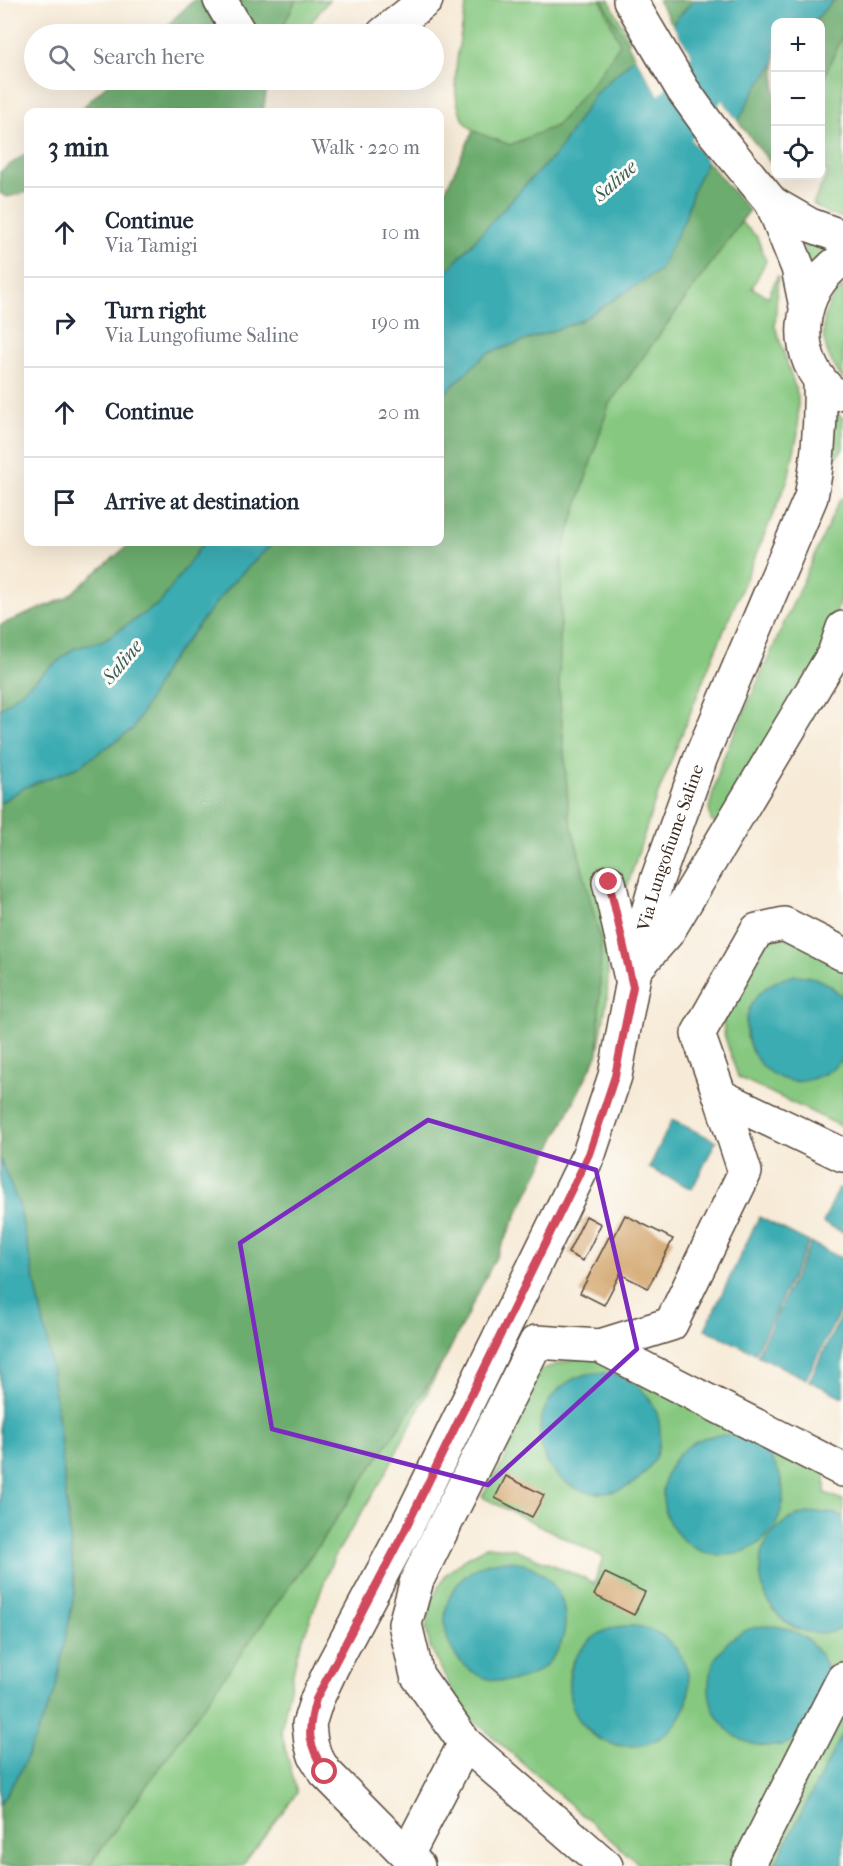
<!DOCTYPE html>
<meta charset="utf-8">
<style>
:root{--surface:#fff;--page:#f6f6f7;--text:#1f2937;--muted:#747a83;--line:#e0e1e3}
body{margin:0;font-family:"IM FELL French Canon",serif;background:var(--page);color:var(--text)}
.controls{position:absolute;right:18px;top:18px;display:grid;overflow:hidden;border-radius:12px;box-shadow:0 6px 24px #0002}
.controls button{width:54px;height:54px;display:grid;place-items:center;padding:0;border:0;border-bottom:2px solid var(--line);background:var(--surface);color:var(--text);font:30px sans-serif}
.stop{position:absolute;width:18px;height:18px;margin:-14px;border:4px solid #d1495b;border-radius:50%;background:#fff}
.stop.end{background:#d1495b;border-color:#fff;box-shadow:0 2px 6px #0008}
.list{margin:0;padding:0;list-style:none}
h2{display:flex;justify-content:space-between;align-items:center;height:78px;margin:0;padding:0 24px;font-size:26px}
h2 small{font-size:20px;font-weight:400;color:var(--muted)}
.list li{display:grid;grid-template-columns:39px 1fr auto;gap:18px;align-items:center;box-sizing:border-box;height:90px;padding:0 24px;border-top:2px solid var(--line)}
.list b{display:block;font-size:22px;white-space:nowrap}
.list p{margin:0;font-size:20px;white-space:nowrap;color:var(--muted)}
.list em{font-size:20px;font-style:normal;color:var(--muted)}
.icon{flex:none;width:33px;height:33px;fill:none;stroke:currentColor;stroke-width:2;stroke-linecap:round;stroke-linejoin:round}
.map{position:relative;flex:none;width:843px;height:1866px;overflow:hidden}
.search{position:absolute;background:var(--surface);box-shadow:0 6px 24px #0002;left:24px;top:24px;width:420px;height:66px;display:flex;align-items:center;gap:15px;box-sizing:border-box;padding:0 21px;border-radius:33px;color:var(--muted);font-size:22px}
.panel{position:absolute;background:var(--surface);box-shadow:0 6px 24px #0002;left:24px;top:108px;width:420px;height:438px;border-radius:12px}
.map>svg:first-child{display:block}
.green{fill:#86c880;stroke:#60794f;stroke-width:1.5;fill-rule:evenodd}
.forest{fill:#6cac6e;stroke:#546b46;stroke-width:1.5}
.water{fill:#3aacb2;stroke:#3a6b68;stroke-width:1.5}
.pier{fill:#f7ebd8}
.lines{fill:none;stroke-linecap:round;stroke-linejoin:round}
.river{stroke:#3aacb2;stroke-width:52}
.building{fill:#d4a872}
.minor-casing{stroke:#57473a;stroke-width:36}
.minor{stroke:#fff;stroke-width:33}
.route{stroke:#d1495b;stroke-width:8}
.marked{fill:none;stroke:#7b2cbf;stroke-width:4.5;stroke-linejoin:round}
.labels{text-anchor:middle;dominant-baseline:central;stroke-width:6;stroke-linejoin:round;paint-order:stroke}
.street-label{font-size:18px;fill:#3b2a1e;stroke:#fdfcf7}
.water-label{font-size:20px;font-style:italic;fill:#3b5e59;stroke:#fdfcf7}
</style>
<div class="map">
<svg width="843" height="1866" viewBox="0 0 843 1866">
<rect width="100%" height="100%" fill="#fdfcf7"/>
<filter id="ink" filterUnits="userSpaceOnUse"><feTurbulence type="fractalNoise" baseFrequency=".0167" numOctaves="2"/><feDisplacementMap in="SourceGraphic" scale="12" xChannelSelector="R" yChannelSelector="G"/><feConvolveMatrix kernelMatrix="1 2 1 2 8 2 1 2 1" color-interpolation-filters="sRGB"/></filter>
<filter id="wash" filterUnits="userSpaceOnUse"><feTurbulence type="fractalNoise" baseFrequency=".008" numOctaves="4" result="noise"/><feDisplacementMap in="SourceGraphic" scale="24" xChannelSelector="R" yChannelSelector="G"/><feGaussianBlur stdDeviation="1.35" result="paint"/><feColorMatrix in="noise" values="0 0 0 0 0 0 0 0 0 0 0 0 0 0 0 0 0 1.4 0 .05"/><feComposite in="paint" operator="in"/></filter>
<g filter="url(#wash)">
<rect width="100%" height="100%" fill="#f7ebd8"/>
<g class="green">
<polygon points="296,0 329,0 302,34 279,34"/>
<path d="M467,0H609L630,41L557,126L510,145C499,140 482,137 472,129C441,105 462,34 467,0Z"/>
<polygon points="843,34 843,218 828,214 813,204 828,172 821,167 821,84"/>
<polygon points="741,222 757,237 766,261 752,288 768,297 778,275 775,326 798,396 798,433 788,479 709,666 654,804 609,943 607,999 598,1053 601,943 569,815 559,688 562,554 609,404"/>
<polygon points="805,235 838,248 810,272 802,243"/>
<path d="M843,286V379C820,350 814,314 843,286Z"/>
<polygon points="830,410 843,418 843,449 825,470"/>
<polygon points="843,498 843,585 828,649 726,829 711,821 709,808 721,763 839,501"/>
<polygon points="770,931 843,959 843,998 829,984 746,1018 746,1036 752,1052 841,1062 843,1058 843,1127 738,1077 724,1034 723,1018"/>
<path d="M593,1353L826,1462L825,1493L843,1500V1517L836,1514L772,1609C793,1629 815,1639 843,1628V1733L774,1866H641L462,1710L430,1647L426,1628L432,1600L445,1575L466,1558L488,1546L515,1549L583,1578L594,1584L603,1557L482,1497L492,1478L503,1464L539,1370ZM522,1563C542,1572 552,1581 562,1600ZM627,1626L646,1628L663,1636L650,1743C631,1747 613,1748 596,1737C572,1722 559,1677 578,1654C584,1646 616,1631 627,1626ZM713,1707L754,1744C734,1735 724,1726 713,1707Z"/>
<polygon points="445,1358 383,1478 333,1559 297,1654 281,1731 297,1793 242,1866 89,1866 320,1543"/>
</g>
<g class="forest">
<polygon points="194,0 296,0 279,34 158,34"/>
<polygon points="601,0 603,0 635,57 595,94 557,153 524,186 440,279 440,202 473,131 510,145 556,126 595,80 620,44"/>
<polygon points="658,0 694,0 672,24"/>
<polygon points="834,0 843,0 843,34 821,84 820,22 813,22"/>
<path d="M775,64V168L738,122C748,100 759,82 775,64Z"/>
<polygon points="112,80 268,80 263,112 78,112"/>
<polygon points="28,152 28,192 7,197 0,193 0,172"/>
<polygon points="707,161 749,211 609,404 562,554 559,688 569,815 601,943 598,1053 445,1359 320,1543 89,1866 0,1866 0,1804 21,1770 75,1590 59,1425 47,1339 19,1206 0,1159 0,803 23,788 78,767 133,729 167,665 229,586 274,542 440,542 440,398 486,354 580,321 684,221 694,188"/>
<polygon points="132,542 204,542 160,603 104,640 73,649 0,709 0,625 66,598"/>
</g>
<g class="water">
<path d="M694,0H834L813,22H776L775,64C759,82 748,100 738,122L702,71L672,24Z"/>
<polygon points="635,57 656,91 707,161 694,188 684,221 659,271 580,321 486,354 440,398 440,279 524,186 557,153 595,94"/>
<polygon points="204,542 274,542 229,586 167,665 133,729 78,767 23,788 0,803 0,709 73,649 104,640 160,603"/>
<path d="M796,975C816,976 827,982 842,996L843,1058C837,1068 827,1073 817,1077C754,1104 706,994 796,975Z"/>
<polygon points="672,1120 716,1141 692,1189 649,1168"/>
<polygon points="0,1159 19,1206 47,1339 59,1425 75,1590 55,1692 21,1770 0,1804"/>
<polygon points="839,1188 843,1190 843,1232 823,1223"/>
<polygon points="759,1217 809,1242 755,1353 705,1329"/>
<polygon points="811,1243 843,1259 843,1305 806,1379 757,1355"/>
<polygon points="843,1312 843,1397 809,1381"/>
<circle cx="600" cy="1433" r="60"/>
<circle cx="723" cy="1495" r="60"/>
<path d="M817,1512L836,1514L843,1517V1628C768,1658 724,1542 799,1515C805,1513 812,1513 817,1512Z"/>
<circle cx="505" cy="1621" r="60"/>
<circle cx="629" cy="1686" r="60"/>
<circle cx="769" cy="1686" r="60"/>
<polygon points="843,1733 843,1866 774,1866"/>
</g>
<g class="pier">
<polygon points="670,21 702,71 740,125 736,124 699,73 669,25"/>
<polygon points="634,55 637,56 659,89 710,160 709,164 656,91"/>
</g>
<g class="lines">
<polyline class="river" points="626,170 650,149 769,0"/>
</g>
<g id="blocks">
<g class="building">
<polygon points="625,1215 673,1239 648,1288 620,1274 604,1305 580,1293 609,1237 613,1239"/>
<polygon points="586,1216 601,1224 583,1261 568,1253"/>
<polygon points="506,1476 544,1495 532,1517 495,1498"/>
<polygon points="605,1573 645,1592 634,1615 594,1595"/>
</g>
</g>
</g>
<g filter="url(#ink)">
<use href="#blocks" fill-opacity="0" stroke="#57473a" stroke-width="1.5"/>
<g class="lines">
<defs>
<g id="minor">
<polyline points="220,0 240,34"/>
<polyline points="630,0 683,90 711,129 772,203 810,225 843,237"/>
<polyline points="383,34 426,0"/>
<polyline points="772,203 798,268 806,307"/>
<path d="M834,394C789,359 796,289 843,259"/>
<polyline points="609,882 630,974"/>
<polyline points="843,954 784,924 757,930 698,1034 720,1096 843,1155"/>
<polyline points="637,967 667,933 834,654 843,628"/>
<polyline points="600,1346 671,1324 745,1172 720,1096"/>
<polyline points="407,1855 465,1743"/>
<path id="s1" d="M418,1866L325,1772L315,1756L311,1743L309,1724L317,1699L332,1667L405,1530L589,1154L615,1076L642,933L657,880L701,757L811,497C819,458 821,420 820,380"/>
<polyline points="606,1866 465,1743 417,1675 405,1624 417,1580 536,1342 600,1346 843,1470"/>
<polyline points="748,1866 843,1679"/>
</g>
</defs>
<use href="#minor" class="minor-casing"/>
<use href="#minor" class="minor"/>
</g>
</g>
<g class="lines" filter="url(#ink)">
<path class="route" d="M325,1772C307,1743 307,1731 316,1699L405,1530L589,1154L615,1076L633,987L609,882"/>
</g>
<path class="marked" d="M428,1120L596,1170L637,1349L488,1485L272,1429L240,1243Z"/>
<g class="labels">
<g class="street-label">
<text stroke="none"><textPath href="#s1" startOffset="1137">Via Lungofiume Saline</textPath></text>
</g>
<g class="water-label">
<text transform="translate(615 181) rotate(-42)">Saline</text>
<text transform="translate(122 662) rotate(-50)">Saline</text>
</g>
</g>
</svg>
<div class="controls">
<button>+</button>
<button>−</button>
<button><svg class="icon" aria-label="locate" viewBox="0 0 24 24"><circle cx="12" cy="12" r="6"/><path d="M12 2v4M12 18v4M2 12h4M18 12h4"/></svg></button>
</div>
<div class="stop" style="left:325px;top:1772px"></div>
<div class="stop end" style="left:609px;top:882px"></div>
<div class="search"><svg class="icon" aria-label="search" viewBox="0 0 24 24"><circle cx="10" cy="10" r="6"/><path d="M15 15l6 6"/></svg>Search here</div>
<section class="panel">
<h2>3 min<small>Walk · 220 m</small></h2>
<ul class="list">
<li><svg class="icon" aria-label="ahead" viewBox="0 0 24 24"><path d="M12 20V5M6 11l6-6 6 6"/></svg><div><b>Continue</b><p>Via Tamigi</p></div><em>10 m</em></li>
<li><svg class="icon" aria-label="right" viewBox="0 0 24 24"><path d="M7 20v-9h11M14 6l5 5-5 5"/></svg><div><b>Turn right</b><p>Via Lungofiume Saline</p></div><em>190 m</em></li>
<li><svg class="icon" aria-label="ahead" viewBox="0 0 24 24"><path d="M12 20V5M6 11l6-6 6 6"/></svg><div><b>Continue</b></div><em>20 m</em></li>
<li><svg class="icon" aria-label="arrive" viewBox="0 0 24 24"><path d="M6 21V4h12l-3 4 3 4H6"/></svg><div><b>Arrive at destination</b></div></li>
</ul>
</section>
</div>
